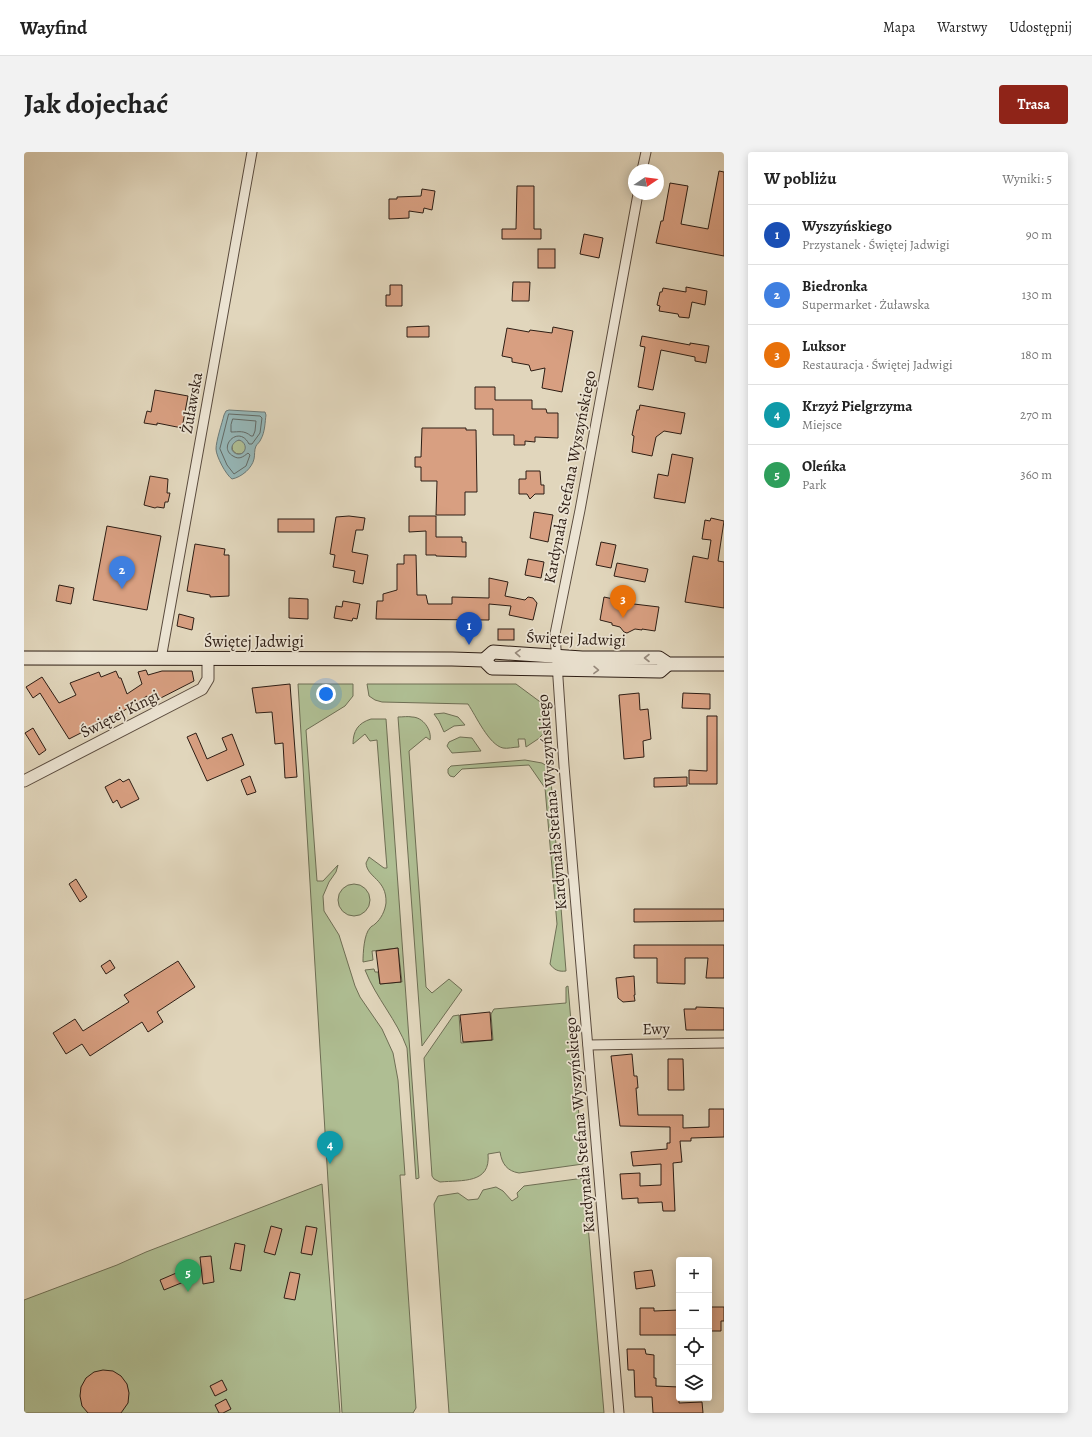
<!DOCTYPE html>
<html lang="pl">
<meta charset="utf-8">
<style>
:root{--surface:#fff;--page:#f2f2f2;--text:#222;--muted:#767676;--line:#e0e0e0;--accent:#8f2418}
body{margin:0;font-family:Alegreya,serif;background:var(--page);color:var(--text)}
.controls{position:absolute;right:12px;bottom:12px;display:grid;overflow:hidden;border-radius:4px;box-shadow:0 2px 10px #0003}
.controls button{width:36px;height:36px;display:grid;place-items:center;padding:0;border:0;border-bottom:1px solid var(--line);background:var(--surface);color:var(--text);font:20px sans-serif}
.compass{position:absolute;left:604px;top:12px;width:36px;height:36px;border-radius:50%;background:var(--surface);box-shadow:0 2px 10px #0003;rotate:77deg}
.you{position:absolute;left:302px;top:542px;width:14px;height:14px;margin:-10px;border:3px solid #fff;border-radius:50%;background:#1a73e8;box-shadow:0 0 0 6px #1a73e833}
.badge{display:grid;place-items:center;width:26px;height:26px;border-radius:50%;background:var(--accent);color:#fff;font-size:13px;font-weight:700}
.pin{position:absolute;translate:-50% -33px;filter:drop-shadow(0 1px 2px #0008)}
.pin::after{content:'';position:absolute;top:21px;width:14px;height:12px;background:inherit;clip-path:polygon(0 0,100% 0,50% 100%)}
.list{margin:0;padding:0;list-style:none}
h2{display:flex;justify-content:space-between;align-items:center;height:52px;margin:0;padding:0 16px;font-size:17px}
h2 small{font-size:13px;font-weight:400;color:var(--muted)}
.list li{display:grid;grid-template-columns:26px 1fr auto;gap:12px;align-items:center;box-sizing:border-box;height:60px;padding:0 16px;border-top:1px solid var(--line)}
.list b{display:block;font-size:15px;white-space:nowrap}
.list p{margin:0;font-size:13px;white-space:nowrap;color:var(--muted)}
.list em{font-size:13px;font-style:normal;color:var(--muted)}
.icon{flex:none;width:22px;height:22px;fill:none;stroke:currentColor;stroke-width:2;stroke-linecap:round;stroke-linejoin:round}
.map{position:relative;flex:none;width:700px;height:1261px;overflow:hidden;border-radius:4px}
header{display:flex;align-items:center;gap:24px;box-sizing:border-box;height:56px;padding:0 20px;background:var(--surface);border-bottom:1px solid var(--line)}
header strong{font-size:19px}
nav{display:flex;gap:22px;margin-inline-start:auto;font-size:14px}
.intro{display:flex;align-items:center;justify-content:space-between;box-sizing:border-box;height:96px;padding:0 24px}
h1{margin:0;font-size:28px}
.button{padding:10px 18px;border-radius:4px;background:var(--accent);color:#fff;font-size:14px;font-weight:700}
main{display:flex;gap:24px;padding:0 24px}
aside{flex:1;background:var(--surface);border-radius:4px;box-shadow:0 2px 10px #0003}
.map>svg:first-child{display:block}
.green{fill:#afbe93;stroke:#6e6e54}
.water{fill:#96b7b8;stroke:#6c7976;fill-rule:evenodd}
.lines{fill:none;stroke-linecap:round;stroke-linejoin:round}
.shore{stroke:#626a66;stroke-width:1}
.building{fill:#d89f81;stroke:#2d1d14}
.minor-casing{stroke:#5a4b3e;stroke-width:11}
.tertiary-casing{stroke:#5a4b3e;stroke-width:13}
.secondary-casing{stroke:#2d1d14;stroke-width:15}
.minor{stroke:#ece4d3;stroke-width:9}
.tertiary{stroke:#ece4d3;stroke-width:11}
.secondary{stroke:#ece4d3;stroke-width:13}
.oneway{stroke:#968a7d}
.labels{text-anchor:middle;dominant-baseline:central;stroke-width:3.5;stroke-linejoin:round;paint-order:stroke}
.street-label{font-size:16px;fill:#2d1d14;stroke:#ece4d3}
</style>
<header>
<strong>Wayfind</strong>
<nav><a>Mapa</a><a>Warstwy</a><a>Udostępnij</a></nav>
</header>
<div class="intro"><h1>Jak dojechać</h1><a class="button">Trasa</a></div>
<main>
<div class="map">
<svg width="700" height="1261" viewBox="0 0 700 1261">
<rect width="100%" height="100%" fill="#e1d6bc"/>
<filter id="stains"><feTurbulence type="fractalNoise" baseFrequency=".005" numOctaves="4"/><feColorMatrix values="0 0 0 0 .2 0 0 0 0 .09 0 0 0 0 .02 0 0 0 .5 -.17"/></filter>
<radialGradient id="worn" r=".72"><stop offset=".6" stop-color="#630" stop-opacity="0"/><stop offset="1" stop-color="#630" stop-opacity=".3"/></radialGradient>
<g class="green">
<circle cx="215" cy="295" r="7"/>
<polygon points="274,532 329,532 329,544 321,554 282,578 293,729 299,729 314,713 312,720 305,730 299,744 300,759 315,783 331,834 336,845 358,877 369,901 374,928 381,1023 376,1023 392,1256 389,1261 318,1261"/>
<path d="M343,532H492L519,552L521,580L514,587L502,595L501,587H494L495,595C490,595 483,597 479,596C465,593 452,564 444,552L358,550L351,548L345,544Z"/>
<polygon points="420,561 434,565 441,573 430,574 420,580 415,569 410,562"/>
<path d="M374,565C379,565 384,564 388,565C399,565 408,578 406,588L402,585L385,599L402,835L408,841L425,827L438,838L398,894Z"/>
<path d="M347,567H362L395,1026L392,1027L383,896C373,868 352,846 341,818L350,817L351,820H354L356,832L378,830L374,796L348,799L349,808L339,810C339,801 340,782 346,776C347,774 349,774 351,772C357,767 361,759 362,751C363,727 343,726 342,711L345,705L360,716H363L353,588L346,589L341,582L329,592C329,579 334,571 347,567Z"/>
<polygon points="436,585 448,586 457,599 428,601 423,594 425,590"/>
<path d="M501,608L518,611L526,616L542,819C535,820 530,818 526,812L533,772L521,636L505,613L438,617L430,625L426,624L424,621V617L427,614Z"/>
<circle cx="330" cy="748" r="16"/>
<path d="M544,834L559,1012L495,1021C483,1019 478,1012 476,1000L464,1002C467,1032 438,1028 416,1030L410,1027L408,1024L400,906L429,864L435,863L437,891L469,888L467,862L470,857L542,851V835Z"/>
<polygon points="560,1026 580,1261 425,1261 410,1052 414,1044 434,1041 444,1048 454,1047 459,1038 472,1035 479,1039 488,1049 494,1045 493,1041 500,1034"/>
<polygon points="298,1032 316,1261 0,1261 0,1148 93,1113 122,1100"/>
</g>
<path class="water" d="M205,258L238,260H241L242,263C241,270 241,280 237,287C236,290 233,292 232,294C230,298 231,303 230,307C228,316 218,325 208,327C202,323 192,304 192,297C192,289 198,271 200,263L202,259ZM215,288C225,291 222,304 213,302C204,299 208,290 215,288Z"/>
<g class="lines">
<g class="shore">
<path d="M205,262L236,264L238,266L236,281L228,292H225C215,272 193,295 209,304C215,308 219,305 224,301L226,303L222,314L210,322L203,313L196,297Z"/>
<path d="M209,267L232,269L231,279L229,284H227C220,278 215,280 207,280V273Z"/>
</g>
</g>
<g class="building">
<polygon points="695,19 700,20 700,104 632,91 637,69 639,69 646,31 664,34 657,72 684,77"/>
<polygon points="493,34 510,34 510,77 517,77 517,87 478,87 478,77 492,77"/>
<polygon points="398,37 411,39 408,58 400,56 399,61 385,59 385,66 365,67 365,47 373,47 373,45 397,44"/>
<polygon points="560,82 579,86 575,106 556,102"/>
<rect x="514" y="97" width="17" height="19"/>
<polygon points="489,130 506,130 505,149 488,149"/>
<polygon points="366,133 378,133 378,154 362,154 362,143 366,143"/>
<polygon points="662,135 683,139 681,153 668,150 665,166 655,165 654,162 635,159 636,154 633,153 636,140 638,140 639,136 662,140"/>
<polygon points="405,174 405,185 383,185 383,175"/>
<polygon points="529,175 549,179 538,240 518,236 521,216 507,219 505,213 488,210 488,206 478,204 483,176 505,180 506,178 528,181"/>
<polygon points="618,184 666,193 666,191 685,194 682,211 671,209 671,205 637,198 629,238 614,235 621,195 616,194"/>
<polygon points="451,235 471,235 471,248 508,248 508,257 522,257 523,261 534,261 534,286 511,285 511,290 501,289 501,293 490,293 490,283 469,283 469,257 451,257"/>
<polygon points="131,238 164,244 158,276 133,271 133,273 120,271 123,259 127,260"/>
<polygon points="616,253 661,261 657,282 640,279 632,285 628,304 608,300 610,284 608,283 613,258 615,258"/>
<polygon points="398,276 442,276 442,278 452,278 453,340 441,340 441,363 412,363 413,329 397,329 397,315 391,315 391,305 397,305"/>
<polygon points="648,302 669,306 661,351 630,346 634,322 644,324"/>
<polygon points="502,319 516,319 517,333 520,333 520,342 511,342 506,347 503,342 495,342 495,327 502,327"/>
<polygon points="126,324 144,327 143,341 146,341 144,350 141,350 140,356 133,355 131,356 120,353"/>
<polygon points="510,360 529,363 524,390 506,386"/>
<polygon points="325,364 341,366 339,378 332,378 328,400 344,403 339,432 329,430 331,419 309,415 311,403 306,402 312,365"/>
<polygon points="385,364 412,364 412,385 438,385 438,390 442,390 442,405 412,404 412,403 402,403 402,379 385,380"/>
<polygon points="687,366 700,369 694,409 700,410 700,456 661,450 669,404 684,407 687,388 678,387 681,368 686,369"/>
<rect x="254" y="367" width="36" height="13"/>
<polygon points="83,374 137,384 123,458 69,448"/>
<polygon points="577,390 592,393 587,416 572,413"/>
<polygon points="171,392 201,397 200,403 205,403 205,444 186,445 186,443 163,439"/>
<polygon points="380,403 392,403 393,443 402,443 404,452 428,452 428,445 465,446 465,426 484,430 481,444 501,448 504,445 509,446 513,451 509,468 485,463 487,454 465,452 465,468 352,467 353,449 359,449 359,442 373,438 373,412 380,412"/>
<polygon points="504,407 520,410 517,426 501,423"/>
<polygon points="593,411 624,417 621,430 590,424"/>
<polygon points="35,433 50,436 47,452 32,449"/>
<polygon points="580,445 594,448 593,450 635,455 631,479 618,477 618,478 611,477 603,481 600,480 596,475 588,473 588,471 576,468"/>
<polygon points="265,446 284,447 284,467 265,466"/>
<polygon points="319,449 336,452 333,467 329,466 328,469 310,466 312,454 318,455"/>
<polygon points="155,462 170,466 168,478 153,474"/>
<rect x="474" y="477" width="16" height="11"/>
<polygon points="122,518 124,523 138,519 168,519 170,529 127,551 123,544 96,561 45,587 16,541 9,546 2,535 18,525 35,551 52,543 46,531 75,520 77,525 92,519 95,526 97,526 103,542 118,532 114,520"/>
<polygon points="266,532 273,625 261,626 259,591 251,592 248,560 232,561 228,536"/>
<polygon points="615,541 616,558 624,557 627,587 619,589 620,605 600,607 595,543"/>
<polygon points="659,541 686,542 686,557 658,556"/>
<polygon points="683,564 693,564 693,632 665,632 665,618 683,619"/>
<polygon points="9,576 22,598 15,603 1,581"/>
<polygon points="172,581 183,607 203,598 198,586 208,582 220,613 183,629 163,585"/>
<polygon points="226,624 232,640 223,643 217,628"/>
<polygon points="663,625 663,634 630,635 630,626"/>
<polygon points="96,627 99,630 105,627 115,647 97,656 93,648 89,651 81,635"/>
<polygon points="52,727 63,745 56,750 45,732"/>
<polygon points="610,757 700,757 700,769 610,770"/>
<polygon points="610,793 700,793 700,826 682,826 684,806 661,806 661,832 633,831 633,806 610,806"/>
<polygon points="374,796 377,830 356,832 352,799"/>
<polygon points="86,808 91,816 82,822 77,814"/>
<polygon points="154,809 171,835 133,860 139,870 124,880 118,870 66,904 58,892 42,902 29,881 51,867 59,879 105,850 100,843"/>
<polygon points="610,824 611,843 610,843 611,849 599,850 594,846 592,826"/>
<polygon points="672,855 700,856 700,878 662,878 660,857 672,857"/>
<polygon points="466,860 468,888 439,890 436,863"/>
<polygon points="608,902 610,924 613,924 614,936 612,936 614,963 659,963 659,976 685,975 685,957 700,957 700,985 667,986 667,989 656,989 658,1010 649,1011 651,1059 639,1059 638,1050 614,1051 614,1046 598,1047 596,1022 616,1021 616,1034 637,1033 637,1012 609,1014 607,1000 643,997 643,991 646,991 646,975 596,974 587,904"/>
<polygon points="644,907 659,907 660,938 644,938"/>
<polygon points="247,1074 258,1077 251,1103 240,1100"/>
<polygon points="282,1074 293,1076 288,1103 277,1101"/>
<polygon points="211,1091 221,1093 217,1119 206,1117"/>
<polygon points="187,1104 190,1130 179,1132 176,1105"/>
<polygon points="628,1118 631,1134 612,1137 610,1120"/>
<polygon points="157,1119 162,1129 140,1138 136,1128"/>
<polygon points="266,1120 276,1122 271,1148 260,1146"/>
<polygon points="685,1155 700,1155 700,1169 697,1169 697,1179 685,1179"/>
<polygon points="616,1156 630,1156 630,1159 655,1158 655,1183 616,1183"/>
<polygon points="603,1197 621,1197 622,1202 630,1203 630,1226 632,1226 632,1234 655,1235 655,1251 678,1250 679,1261 629,1261 628,1245 611,1245 610,1218 604,1218"/>
<polygon points="79,1218 89,1219 97,1224 103,1232 105,1241 104,1251 97,1261 64,1261 58,1254 56,1244 57,1235 62,1226 70,1220"/>
<polygon points="198,1228 203,1238 191,1244 186,1234"/>
<polygon points="202,1247 207,1257 199,1261 195,1261 191,1253"/>
</g>
<g class="lines">
<defs>
<g id="minor">
<polyline points="618,18 622,0"/>
<polyline points="137,507 228,0"/>
<polyline points="564,893 700,891"/>
<polyline points="595,1261 540,614 531,482 556,358 614,42"/>
</g>
<polyline id="tertiary" points="0,629 178,537 184,527 184,507"/>
<g id="secondary">
<polyline points="0,506 428,507 460,508 468,516 636,519 644,512"/>
<polyline points="460,508 469,500 558,506 635,506 644,512 700,512"/>
</g>
</defs>
<use href="#minor" class="minor-casing"/>
<use href="#tertiary" class="tertiary-casing"/>
<use href="#secondary" class="secondary-casing"/>
<use href="#minor" class="minor"/>
<use href="#tertiary" class="tertiary"/>
<use href="#secondary" class="secondary"/>
</g>
<defs><path id="oneway-chevron" d="M-2-3.5L2.5 0L-2 3.5" fill="none" stroke-width="1.6" stroke-linecap="round" stroke-linejoin="round"/></defs>
<g class="oneway">
<use href="#oneway-chevron" transform="translate(494 501) rotate(-177)"/>
<use href="#oneway-chevron" transform="translate(623 506) rotate(-180)"/>
<use href="#oneway-chevron" transform="translate(572 518) rotate(1)"/>
</g>
<g class="labels">
<g class="street-label">
<text transform="translate(168 251) rotate(-80)">Żuławska</text>
<text transform="translate(546 325) rotate(-79)">Kardynała Stefana Wyszyńskiego</text>
<text transform="translate(552 487) rotate(2)">Świętej Jadwigi</text>
<text x="230" y="490">Świętej Jadwigi</text>
<text transform="translate(96 562) rotate(-27)">Świętej Kingi</text>
<text transform="translate(528 650) rotate(-95)">Kardynała Stefana Wyszyńskiego</text>
<text transform="translate(632 877) rotate(-1)">Ewy</text>
<text transform="translate(556 973) rotate(-95)">Kardynała Stefana Wyszyńskiego</text>
</g>
</g>
<rect width="100%" height="100%" filter="url(#stains)"/>
<rect width="100%" height="100%" fill="url(#worn)"/>
</svg>
<div class="controls">
<button>+</button>
<button>−</button>
<button><svg class="icon" aria-label="locate" viewBox="0 0 24 24"><circle cx="12" cy="12" r="6"/><path d="M12 2v4M12 18v4M2 12h4M18 12h4"/></svg></button>
<button><svg class="icon" aria-label="layers" viewBox="0 0 24 24"><path d="M12 4l9 5-9 5-9-5zM3 14l9 5 9-5"/></svg></button>
</div>
<svg class="compass" viewBox="-18 -18 36 36"><path d="M0-13l5 13h-10z" fill="#e53935"/><path d="M0 13l5-13h-10z" fill="#767676"/></svg>
<div class="you"></div>
<div class="pin badge" style="left:445px;top:493px;background:#1a4fb4">1</div>
<div class="pin badge" style="left:98px;top:437px;background:#3f7fe0">2</div>
<div class="pin badge" style="left:599px;top:466px;background:#e8710a">3</div>
<div class="pin badge" style="left:306px;top:1012px;background:#0f9aa8">4</div>
<div class="pin badge" style="left:164px;top:1140px;background:#2e9e5b">5</div>
</div>
<aside>
<h2>W pobliżu<small>Wyniki: 5</small></h2>
<ul class="list">
<li><span class="badge" style="background:#1a4fb4">1</span><div><b>Wyszyńskiego</b><p>Przystanek · Świętej Jadwigi</p></div><em>90 m</em></li>
<li><span class="badge" style="background:#3f7fe0">2</span><div><b>Biedronka</b><p>Supermarket · Żuławska</p></div><em>130 m</em></li>
<li><span class="badge" style="background:#e8710a">3</span><div><b>Luksor</b><p>Restauracja · Świętej Jadwigi</p></div><em>180 m</em></li>
<li><span class="badge" style="background:#0f9aa8">4</span><div><b>Krzyż Pielgrzyma</b><p>Miejsce</p></div><em>270 m</em></li>
<li><span class="badge" style="background:#2e9e5b">5</span><div><b>Oleńka</b><p>Park</p></div><em>360 m</em></li>
</ul>
</aside>
</main>
